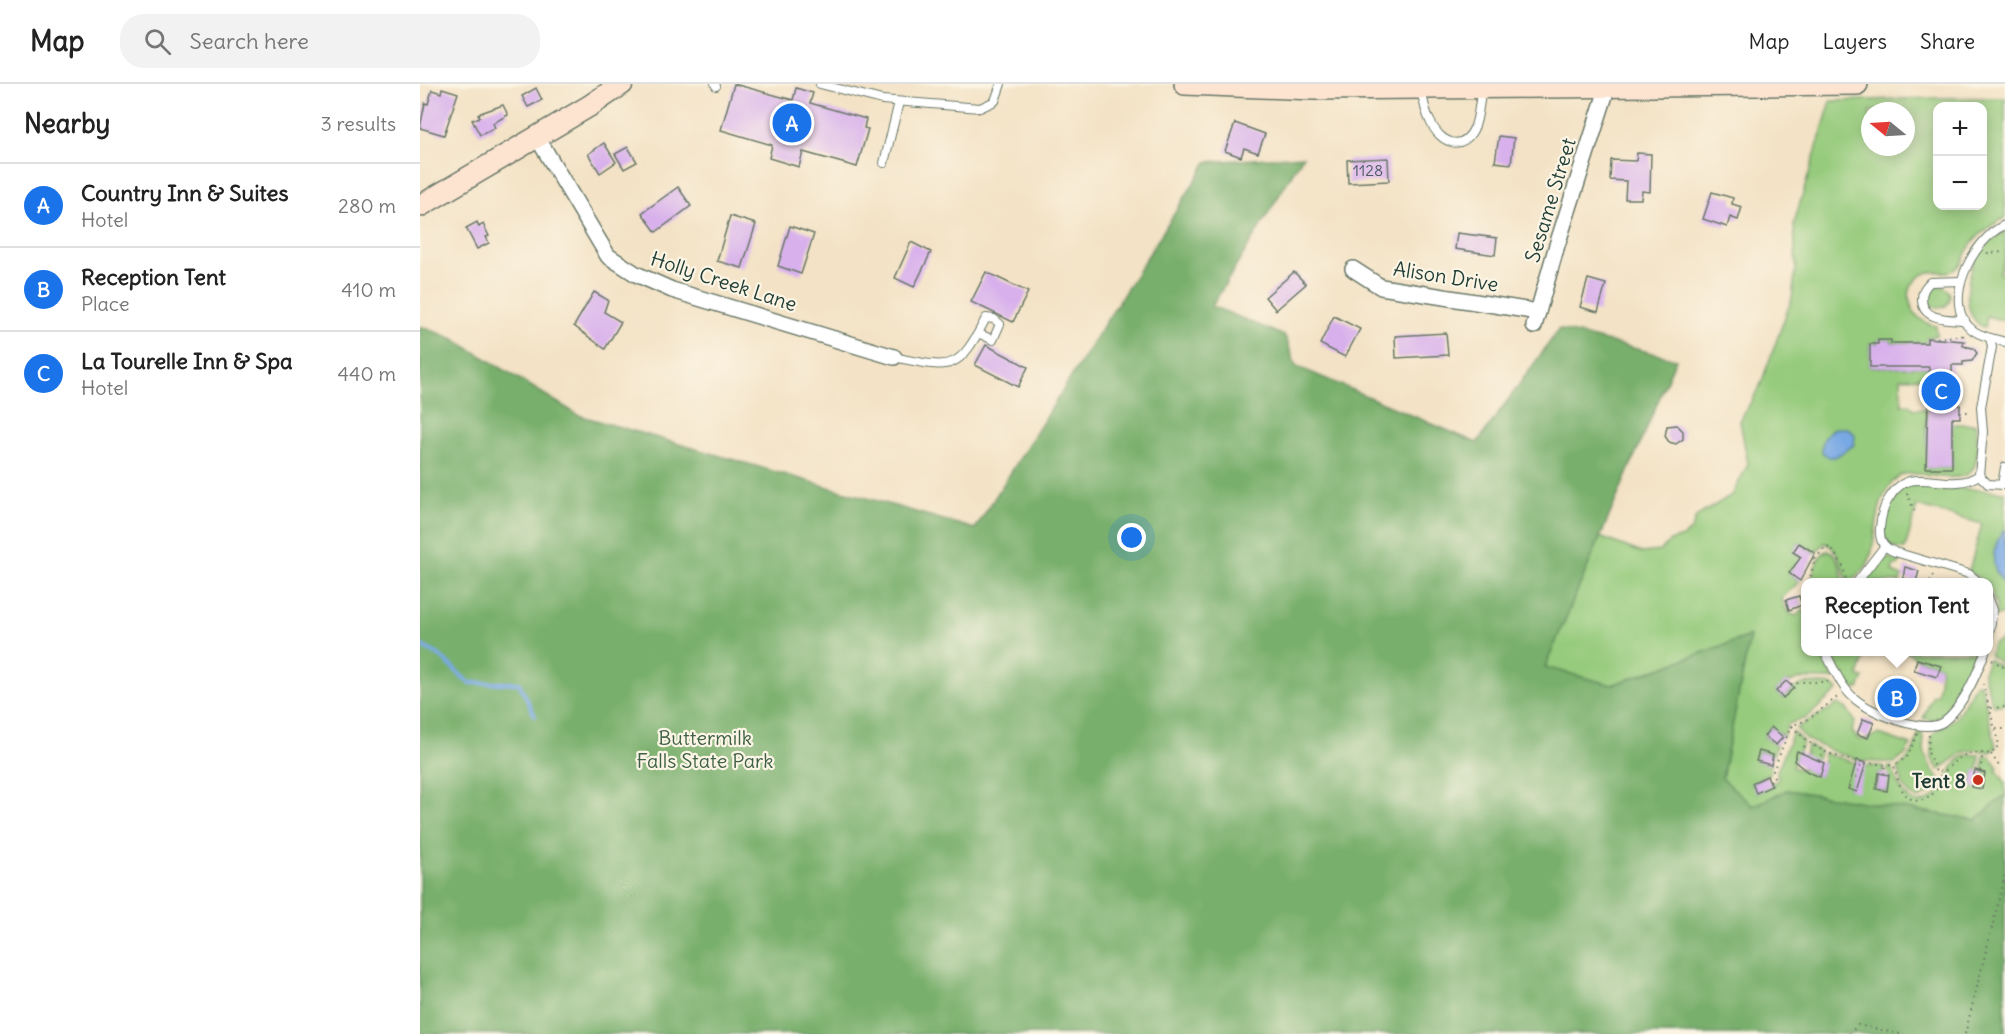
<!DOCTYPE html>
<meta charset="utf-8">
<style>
:root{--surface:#fff;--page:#f2f2f2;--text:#222;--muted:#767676;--line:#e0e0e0;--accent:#1a73e8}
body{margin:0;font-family:Delius,sans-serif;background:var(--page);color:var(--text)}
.controls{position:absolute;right:18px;top:18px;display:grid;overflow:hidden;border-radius:12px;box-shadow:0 3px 15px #0003}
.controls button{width:54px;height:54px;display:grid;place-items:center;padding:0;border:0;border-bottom:2px solid var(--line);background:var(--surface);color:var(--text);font:30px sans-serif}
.compass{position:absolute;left:1441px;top:18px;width:54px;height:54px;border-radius:50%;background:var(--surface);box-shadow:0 3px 15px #0003;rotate:288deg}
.you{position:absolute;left:712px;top:454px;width:21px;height:21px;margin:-15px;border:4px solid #fff;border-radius:50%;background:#1a73e8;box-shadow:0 0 0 9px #1a73e833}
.badge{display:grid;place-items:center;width:39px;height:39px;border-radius:50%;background:var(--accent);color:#fff;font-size:20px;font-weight:700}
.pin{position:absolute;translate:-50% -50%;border:3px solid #fff;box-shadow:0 2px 6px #0006}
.popup{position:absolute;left:1381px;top:494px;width:192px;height:78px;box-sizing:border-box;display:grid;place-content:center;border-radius:12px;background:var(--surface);filter:drop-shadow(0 2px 4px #0005);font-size:20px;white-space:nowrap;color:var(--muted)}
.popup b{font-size:22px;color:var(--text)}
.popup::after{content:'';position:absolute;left:50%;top:100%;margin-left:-12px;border:12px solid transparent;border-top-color:var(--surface)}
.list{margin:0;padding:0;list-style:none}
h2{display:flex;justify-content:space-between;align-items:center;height:78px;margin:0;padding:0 24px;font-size:26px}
h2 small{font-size:20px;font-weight:400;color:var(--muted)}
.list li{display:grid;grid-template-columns:39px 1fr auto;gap:18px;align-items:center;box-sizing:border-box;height:84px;padding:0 24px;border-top:2px solid var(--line)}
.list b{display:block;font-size:22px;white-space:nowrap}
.list p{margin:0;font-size:20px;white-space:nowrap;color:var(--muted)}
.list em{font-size:20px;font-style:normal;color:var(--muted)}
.icon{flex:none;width:33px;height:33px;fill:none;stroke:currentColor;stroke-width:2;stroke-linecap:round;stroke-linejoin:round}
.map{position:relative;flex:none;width:1585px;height:950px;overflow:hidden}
header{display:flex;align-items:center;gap:36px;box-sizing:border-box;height:84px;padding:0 30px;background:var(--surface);border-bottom:2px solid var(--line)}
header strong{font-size:28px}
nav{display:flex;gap:33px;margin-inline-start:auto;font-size:21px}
.search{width:420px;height:54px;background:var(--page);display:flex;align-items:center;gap:15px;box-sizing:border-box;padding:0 21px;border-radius:24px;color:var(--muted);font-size:22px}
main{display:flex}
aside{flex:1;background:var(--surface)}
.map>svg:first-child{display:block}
.green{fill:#96cb7d;stroke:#5a8458;stroke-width:1.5;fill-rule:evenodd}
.forest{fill:#78af6c;stroke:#4c7650;stroke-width:1.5}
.water{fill:#79a9e4;stroke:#4c738c;stroke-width:1.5}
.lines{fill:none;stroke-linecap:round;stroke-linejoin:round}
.stream{stroke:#79a9e4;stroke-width:4}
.building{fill:#d8b0ec}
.lane-casing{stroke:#697767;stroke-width:10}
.street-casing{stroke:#697767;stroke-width:18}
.secondary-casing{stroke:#697767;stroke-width:24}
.path{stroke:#697767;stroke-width:2;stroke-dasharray:1.5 4.5;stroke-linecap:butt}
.lane{stroke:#fff;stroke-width:8}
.street{stroke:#fff;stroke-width:15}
.secondary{stroke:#fde4d1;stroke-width:21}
.poi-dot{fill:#c8321e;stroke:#fcf5e5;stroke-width:2}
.labels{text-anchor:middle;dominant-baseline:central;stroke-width:4.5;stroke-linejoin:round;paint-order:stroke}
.number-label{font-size:16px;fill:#4d5a62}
.street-label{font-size:20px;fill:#1f3d34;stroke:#fcf5e5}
.park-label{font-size:20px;fill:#3d6046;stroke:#fcf5e5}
.poi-label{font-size:20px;font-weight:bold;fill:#1f3d34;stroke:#fcf5e5;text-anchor:end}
</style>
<header>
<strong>Map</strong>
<div class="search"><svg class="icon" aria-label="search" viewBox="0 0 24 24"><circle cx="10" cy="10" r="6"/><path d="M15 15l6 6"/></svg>Search here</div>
<nav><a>Map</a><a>Layers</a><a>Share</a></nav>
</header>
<main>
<aside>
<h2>Nearby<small>3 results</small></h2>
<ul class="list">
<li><span class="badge">A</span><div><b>Country Inn &amp; Suites</b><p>Hotel</p></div><em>280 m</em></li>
<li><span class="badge">B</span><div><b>Reception Tent</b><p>Place</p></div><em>410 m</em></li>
<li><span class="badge">C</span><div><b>La Tourelle Inn &amp; Spa</b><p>Hotel</p></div><em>440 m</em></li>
</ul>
</aside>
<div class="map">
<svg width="1585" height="950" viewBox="0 0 1585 950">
<rect width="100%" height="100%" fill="#fcf5e5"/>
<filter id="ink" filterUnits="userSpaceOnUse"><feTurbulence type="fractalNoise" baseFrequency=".0167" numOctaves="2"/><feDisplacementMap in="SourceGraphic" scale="12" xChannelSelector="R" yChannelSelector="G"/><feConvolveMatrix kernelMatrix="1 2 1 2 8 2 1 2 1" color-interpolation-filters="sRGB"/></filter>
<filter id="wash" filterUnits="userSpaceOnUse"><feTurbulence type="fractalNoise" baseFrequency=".008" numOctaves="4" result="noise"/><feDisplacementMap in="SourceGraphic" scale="24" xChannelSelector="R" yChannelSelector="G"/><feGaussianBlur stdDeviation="1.35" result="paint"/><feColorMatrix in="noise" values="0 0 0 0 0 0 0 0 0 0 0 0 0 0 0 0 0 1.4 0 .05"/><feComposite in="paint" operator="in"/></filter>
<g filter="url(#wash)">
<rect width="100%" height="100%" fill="#f3e2c5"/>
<g class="green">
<path d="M1516,14H1585V134C1571,141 1557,151 1549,164C1544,170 1544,179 1537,184C1528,192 1516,185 1506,189C1477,202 1489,237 1516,242L1517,251L1507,254V259H1471V256H1458V260H1450V283H1509V293L1481,294L1482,321H1490L1494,325H1506L1507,384H1532V340H1555C1558,348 1557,359 1557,368C1557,416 1496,379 1478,393C1453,414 1459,447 1450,474C1447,485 1438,492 1429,498C1420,485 1423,468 1405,459L1395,469L1379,459L1373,468L1390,478L1375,481L1369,489L1380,497L1362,514C1365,524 1366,529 1376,532L1385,524L1386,568H1398L1414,595H1380L1369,599L1367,597L1356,607L1363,614C1383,595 1384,599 1413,601L1418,606L1386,634L1368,640L1363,653L1351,643L1344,652L1356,661L1353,671L1339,667L1336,677L1351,681L1350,689L1332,699L1337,709L1358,696L1357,687L1373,648L1383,658L1372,683L1382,686L1387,661L1400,667L1390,689L1400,692L1404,669L1439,680L1428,705L1443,682H1463V690L1458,689L1456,705L1467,707L1468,683H1472C1479,706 1493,735 1519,708C1532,694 1531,666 1560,671L1558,687H1555L1551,703L1562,704L1565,689L1562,688L1564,672H1570L1578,684L1576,686L1585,698V711L1556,736L1367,706L1333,723L1302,694L1330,552L1192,601L1125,583L1180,453L1222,469L1240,467L1250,457L1262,453L1272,445L1276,433L1313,410L1328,380L1320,337L1340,302L1372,214L1376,183L1374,139L1411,17ZM1518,22H1562V122H1518ZM1450,27H1486V63H1450Z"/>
<path d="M1585,147V174L1579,189L1585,191V237L1567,232L1565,244C1539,232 1546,187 1560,168C1566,159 1576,152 1585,147Z"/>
<circle cx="1519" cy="213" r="11"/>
<path d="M1489,400L1585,408V529L1575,533L1576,522L1568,498H1564L1549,487L1562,440L1497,422L1485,465C1453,467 1462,423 1477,407C1480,404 1485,402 1489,400Z"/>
<path d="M1408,466C1421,473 1420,487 1424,498H1391C1394,487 1396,472 1408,466Z"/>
<polygon points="1462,473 1480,476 1478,482 1474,481 1472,488 1482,492 1480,498 1446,498"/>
<polygon points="1581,556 1585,558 1585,582 1569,571 1573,560"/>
<polygon points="1408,568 1454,568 1451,574 1445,571 1438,592 1444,594 1439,605 1434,605 1431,602"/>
<path d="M1487,568H1560C1555,583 1532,629 1517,635C1512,637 1508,636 1503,634L1513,611H1517L1521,582L1497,575Z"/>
<polygon points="1568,575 1585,586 1585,620 1573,622 1563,589"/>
<polygon points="1556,599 1561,600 1576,663 1571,668 1556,666 1544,668 1519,686 1512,675 1511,654 1514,649 1536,634"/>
<polygon points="1418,620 1427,625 1435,637 1432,647 1437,654 1443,656 1459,650 1491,661 1485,671 1475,679 1443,677 1417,669 1387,656 1376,644"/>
<path d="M1499,646C1505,652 1503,661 1505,670C1509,682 1513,687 1520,696L1517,705L1499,715C1483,710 1482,698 1478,683C1493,675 1496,661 1499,646Z"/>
</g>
<polygon class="forest" points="883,72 792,222 865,252 876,282 1057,359 1139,245 1256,275 1125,583 1192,601 1330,552 1302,694 1333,722 1367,706 1556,736 1585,711 1585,950 0,950 0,242 34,255 158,331 555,445 787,78"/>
<g class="water">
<path d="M1416,344H1428L1435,351L1434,361L1415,373H1408L1402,368C1402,356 1405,349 1416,344Z"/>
<path d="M1583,447H1585V500C1568,484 1572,464 1583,447Z"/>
</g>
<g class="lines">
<polyline class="stream" points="0,561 19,571 49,599 99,599 115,632"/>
</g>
<g id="blocks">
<g class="building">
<polygon points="314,0 373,16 376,4 393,9 390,19 446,35 444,44 448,45 437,83 383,68 379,83 349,74 352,61 301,46"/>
<polygon points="22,4 38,9 24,51 0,44 5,19 8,20 12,6 21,9"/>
<polygon points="116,4 122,16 108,23 102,12"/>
<polygon points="83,21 88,31 73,39 75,44 60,51 52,36 60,33 58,30"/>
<polygon points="815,39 845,50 838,69 824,64 821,73 805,67"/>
<polygon points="1079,52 1094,54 1091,80 1075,78"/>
<polygon points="184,59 196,78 180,89 168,70"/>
<polygon points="208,63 217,78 204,85 195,70"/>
<polygon points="1217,69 1231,70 1230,108 1222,107 1221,115 1205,115 1206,97 1190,96 1191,76 1216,77"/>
<polygon points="968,74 969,97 928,99 927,76"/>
<polygon points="258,103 271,122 236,148 222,129"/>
<polygon points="1292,108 1313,114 1312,120 1322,123 1318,136 1310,133 1307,143 1283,135"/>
<polygon points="310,132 336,140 322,184 297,177"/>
<polygon points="57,138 59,143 63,140 69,152 66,153 69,159 57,165 46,144"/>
<polygon points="370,142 394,150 381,190 358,182"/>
<polygon points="1037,149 1077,154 1075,171 1035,165"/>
<polygon points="491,158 511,168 494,203 475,194"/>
<polygon points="566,188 608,208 593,238 551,218"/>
<polygon points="874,188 886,200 856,226 845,213"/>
<polygon points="1168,195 1186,200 1178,228 1160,223"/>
<polygon points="174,208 188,216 184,228 201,238 185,265 154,242"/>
<polygon points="914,232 940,245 925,273 900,260"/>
<polygon points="1026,249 1028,271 976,274 975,252"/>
<polygon points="1507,254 1543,257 1543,262 1553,264 1557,269 1552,277 1543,278 1543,281 1532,281 1532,321 1540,321 1540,334 1532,334 1532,384 1506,384 1509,283 1450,283 1450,260 1458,260 1458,256 1471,256 1471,259 1507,259"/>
<polygon points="566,261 608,283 598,303 555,281"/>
<polygon points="1257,341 1263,347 1263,355 1256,360 1249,358 1245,352 1247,342"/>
<polygon points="1379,459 1395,469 1380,497 1369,489 1381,473 1373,468"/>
<polygon points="1485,483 1499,487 1496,498 1483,494"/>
<polygon points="1379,512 1382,521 1369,526 1366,516"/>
<polygon points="1497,575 1521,582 1517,593 1494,586"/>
<polygon points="1366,597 1374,604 1363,614 1356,607"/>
<polygon points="1468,602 1491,609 1485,627 1463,620"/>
<polygon points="1443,635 1454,639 1448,654 1437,650"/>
<polygon points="1351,643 1363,653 1356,661 1344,652"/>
<polygon points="1339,667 1353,671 1351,681 1336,677"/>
<polygon points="1377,667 1404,679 1400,693 1388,688 1374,677"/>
<polygon points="1437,676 1446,679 1437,708 1428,705"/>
<polygon points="1555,686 1565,689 1562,705 1551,703"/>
<polygon points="1459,689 1469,691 1467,707 1456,705"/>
<polygon points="1347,692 1352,702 1336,709 1332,699"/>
</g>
</g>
</g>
<g filter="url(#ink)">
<use href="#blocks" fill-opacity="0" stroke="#697767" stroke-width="1.5"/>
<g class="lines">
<defs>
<g id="lane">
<polyline points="295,0 296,2"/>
<polyline points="400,0 462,16 560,24 575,17 581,0"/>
<path d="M1001,5C1003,16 1005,27 1010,37C1020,59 1043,70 1055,42C1059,30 1060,18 1061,6"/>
<polyline points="464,79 479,18"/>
<path d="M1585,141C1553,154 1518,222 1554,247C1563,253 1575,255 1585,258"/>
<path d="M1541,197L1510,198C1505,203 1502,207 1502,215C1502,237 1529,235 1545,236"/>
<polyline points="1570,254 1572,263 1561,323 1563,348 1559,391 1568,400 1585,401"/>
<path d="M474,273C531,285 538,289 566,234L574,235L580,240L573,256L558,249"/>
<path d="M1559,391C1529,412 1491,377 1470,413C1464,421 1461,433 1460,444C1459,457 1463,463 1475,468L1549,490L1559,498"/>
<polyline points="1582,401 1585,383"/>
<polyline points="1437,498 1464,463"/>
<polyline points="1568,512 1573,526 1568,556"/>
<path d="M1405,568C1413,583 1421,603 1434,614C1449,628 1504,651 1523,638C1543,623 1557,590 1565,568"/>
</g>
<g id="street">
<polyline points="117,53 188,172 216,190 252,206 474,273"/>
<polyline points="933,185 961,203 1118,228"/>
<polyline points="1114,242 1137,161 1188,2"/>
</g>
<g id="secondary">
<polyline points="765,0 894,5 1437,0"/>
<polyline points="0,122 171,21 202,0"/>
</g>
</defs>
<use href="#lane" class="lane-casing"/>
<use href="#street" class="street-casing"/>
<use href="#secondary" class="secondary-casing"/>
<g class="path">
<polyline points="1567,169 1585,168"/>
<polyline points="1543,251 1547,264"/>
<polyline points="1517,254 1544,251"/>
<polyline points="1540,328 1552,328"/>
<polyline points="1487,409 1495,429"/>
<polyline points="1395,475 1406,463 1411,464 1423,482 1427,498"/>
<polyline points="1389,498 1395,475 1393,474"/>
<polyline points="1510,498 1514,489"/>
<polyline points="1380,516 1386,514"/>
<polyline points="1572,576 1585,584"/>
<polyline points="1371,601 1381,598 1409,598"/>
<polyline points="1571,624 1585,623"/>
<path d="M1372,642C1403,677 1432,676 1474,682"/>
<polyline points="1576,645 1585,645"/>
<path d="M1497,650L1488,672L1474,682C1477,691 1479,705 1487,712C1502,726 1523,706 1520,689"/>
<path d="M1509,651L1508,668L1516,688L1525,687C1540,670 1549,667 1571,670L1579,661L1563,600"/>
<polyline points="1382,669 1386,658"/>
<polyline points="1571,670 1579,682"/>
<polyline points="1352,676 1358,675"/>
<polyline points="1399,677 1403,666"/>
<polyline points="1560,687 1563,669"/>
<polyline points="1464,690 1465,681"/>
<polyline points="1436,694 1441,680"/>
<polyline points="1350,697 1354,695 1353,687 1371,642 1389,635 1420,611"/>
<polyline points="1429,950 1438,941 1480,950"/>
<polyline points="1545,950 1585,792"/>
</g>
<use href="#lane" class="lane"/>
<use href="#street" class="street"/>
<use href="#secondary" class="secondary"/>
</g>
</g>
<circle class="poi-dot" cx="1558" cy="696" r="6"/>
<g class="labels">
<g class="number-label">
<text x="948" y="86">1128</text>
</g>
<g class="street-label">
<text transform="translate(1130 116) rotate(-73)">Sesame Street</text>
<text transform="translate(1026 192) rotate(9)">Alison Drive</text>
<text transform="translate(304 197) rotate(18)">Holly Creek Lane</text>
</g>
<g class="park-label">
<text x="285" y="653">Buttermilk<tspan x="285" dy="23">Falls State Park</tspan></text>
</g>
<g class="poi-label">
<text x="1546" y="696">Tent 8</text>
</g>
</g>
</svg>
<div class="controls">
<button>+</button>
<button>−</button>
</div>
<svg class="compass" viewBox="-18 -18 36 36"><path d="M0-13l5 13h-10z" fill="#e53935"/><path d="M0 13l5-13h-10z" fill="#767676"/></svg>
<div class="you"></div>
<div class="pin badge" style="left:372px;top:39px">A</div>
<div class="pin badge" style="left:1477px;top:614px">B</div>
<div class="popup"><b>Reception Tent</b>Place</div>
<div class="pin badge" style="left:1521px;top:307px">C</div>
</div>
</main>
